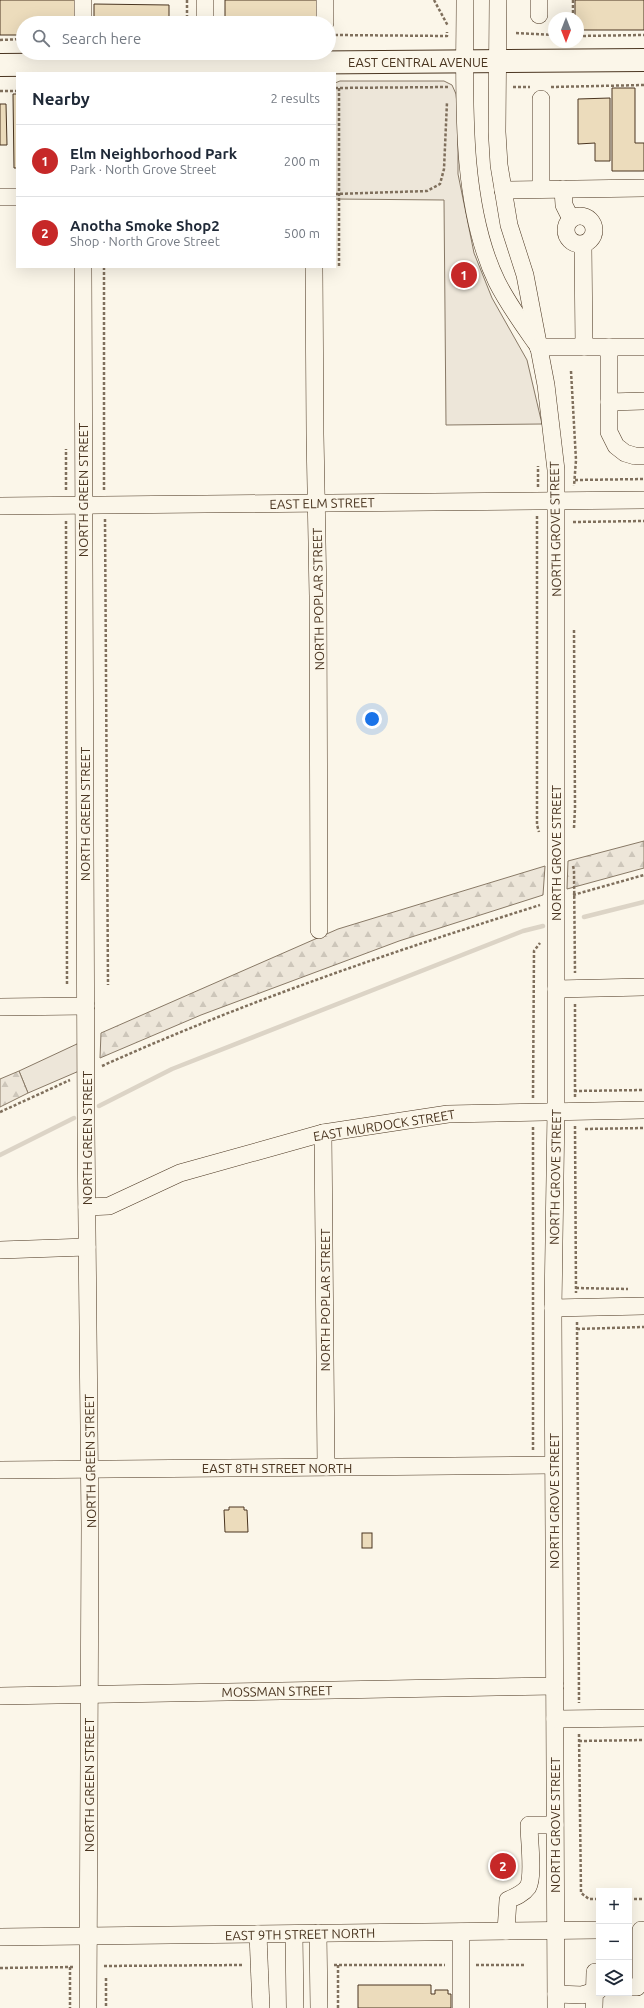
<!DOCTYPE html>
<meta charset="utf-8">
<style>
:root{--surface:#fff;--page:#f6f6f7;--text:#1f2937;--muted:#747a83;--line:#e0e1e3;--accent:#c62828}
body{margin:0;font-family:Ubuntu,sans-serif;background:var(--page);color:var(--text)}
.controls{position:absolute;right:12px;bottom:12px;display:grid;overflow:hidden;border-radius:0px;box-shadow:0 4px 16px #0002}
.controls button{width:36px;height:36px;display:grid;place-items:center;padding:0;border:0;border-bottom:1px solid var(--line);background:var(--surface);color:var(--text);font:20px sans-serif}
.compass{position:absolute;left:548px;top:12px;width:36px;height:36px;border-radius:50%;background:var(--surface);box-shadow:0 4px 16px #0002;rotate:180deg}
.you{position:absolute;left:372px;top:719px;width:14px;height:14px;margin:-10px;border:3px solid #fff;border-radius:50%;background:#1a73e8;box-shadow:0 0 0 6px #1a73e833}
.badge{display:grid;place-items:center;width:26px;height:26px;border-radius:50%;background:var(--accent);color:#fff;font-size:13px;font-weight:700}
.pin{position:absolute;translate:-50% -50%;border:2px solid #fff;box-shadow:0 1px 4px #0006}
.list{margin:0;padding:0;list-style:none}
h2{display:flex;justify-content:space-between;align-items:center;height:52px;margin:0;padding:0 16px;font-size:17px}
h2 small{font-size:13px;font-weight:400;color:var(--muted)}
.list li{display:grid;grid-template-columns:26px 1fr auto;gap:12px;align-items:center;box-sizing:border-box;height:72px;padding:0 16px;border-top:1px solid var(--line)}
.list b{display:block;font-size:15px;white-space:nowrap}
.list p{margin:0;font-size:13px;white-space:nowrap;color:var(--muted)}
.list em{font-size:13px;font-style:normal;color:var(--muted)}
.icon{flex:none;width:22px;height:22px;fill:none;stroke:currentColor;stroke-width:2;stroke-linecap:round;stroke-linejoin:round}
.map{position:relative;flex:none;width:644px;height:2008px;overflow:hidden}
.search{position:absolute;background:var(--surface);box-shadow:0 4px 16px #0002;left:16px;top:16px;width:320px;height:44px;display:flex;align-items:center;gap:10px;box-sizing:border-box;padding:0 14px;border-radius:22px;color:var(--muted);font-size:15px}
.panel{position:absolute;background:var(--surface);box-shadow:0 4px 16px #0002;left:16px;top:72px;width:320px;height:196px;border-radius:0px}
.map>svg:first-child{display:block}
.green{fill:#ede6d9;stroke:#887966}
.forest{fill:url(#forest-firs);stroke:#887966}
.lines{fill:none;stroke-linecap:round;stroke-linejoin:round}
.stream{stroke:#dcd4c6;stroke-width:4.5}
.building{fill:#ecdcbc;stroke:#4a3520}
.minor-casing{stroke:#4a3520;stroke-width:18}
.major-casing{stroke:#4a3520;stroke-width:24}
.path{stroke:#7f6f5c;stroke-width:2.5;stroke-dasharray:3 2;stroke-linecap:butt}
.minor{stroke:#fbf6e9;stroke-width:17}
.major{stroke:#fbf6e9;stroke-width:22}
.labels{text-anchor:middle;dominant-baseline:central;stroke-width:3;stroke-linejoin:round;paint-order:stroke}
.street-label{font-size:13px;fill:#4a3520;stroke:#fbf6e9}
</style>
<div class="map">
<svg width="644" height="2008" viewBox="0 0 644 2008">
<defs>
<pattern id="forest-firs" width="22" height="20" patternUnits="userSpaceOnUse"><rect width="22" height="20" fill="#ede6d9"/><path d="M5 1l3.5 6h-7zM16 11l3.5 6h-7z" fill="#cdc6ba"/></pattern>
</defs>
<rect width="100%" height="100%" fill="#fbf6e9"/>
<g class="green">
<polygon points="340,81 444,81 452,85 456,94 458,114 458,174 474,253 492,298 527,360 542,424 446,425 444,200 335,199 335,83"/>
<polygon points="79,1043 79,1071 28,1093 19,1071"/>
</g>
<g class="forest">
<polygon points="644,841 644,868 567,889 568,861"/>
<polygon points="545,866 543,895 399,941 201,1015 100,1058 101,1033 338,929"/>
<polygon points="19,1071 28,1093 0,1107 0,1079"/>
</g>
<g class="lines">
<g class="stream">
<polyline points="584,917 644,902"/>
<polyline points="99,1106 172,1069 523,931 543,926"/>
<polyline points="0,1155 74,1118"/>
</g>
</g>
<g class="building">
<polygon points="0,0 80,0 80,23 23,23 23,35 0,35"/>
<rect x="225" y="0" width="94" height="23"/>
<polygon points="575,0 644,0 644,30 578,30 578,18 575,18"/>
<polygon points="94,4 169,5 169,23 94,23"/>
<polygon points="612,88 635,88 635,143 644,143 644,171 612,171"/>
<polygon points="13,94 17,94 17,168 14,168"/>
<polygon points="610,98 610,161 595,161 595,143 578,144 578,99"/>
<polygon points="0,104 6,104 7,145 0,145"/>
<polygon points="229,1507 244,1507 244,1510 247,1510 248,1532 225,1532 224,1510 229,1510"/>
<rect x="362" y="1533" width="10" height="15"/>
<polygon points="358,1985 431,1985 431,1994 435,1994 435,1990 448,1990 448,1994 451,1994 451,2008 358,2008"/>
</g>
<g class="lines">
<defs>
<g id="minor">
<polyline points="205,0 205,23"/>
<polyline points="325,0 325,23"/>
<path d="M465,0C465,87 458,202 497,282C508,304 522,323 536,343"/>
<polyline points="498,0 497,132 499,165 509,225 525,275 546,385 556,470 556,1110 553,1308 556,2008"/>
<polyline points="539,0 539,15"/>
<polyline points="83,23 83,0"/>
<polyline points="541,99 541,189"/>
<polyline points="563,189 564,205 571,219"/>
<polyline points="503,190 644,188"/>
<polyline points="0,197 17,197"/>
<circle cx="580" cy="230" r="14"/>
<polyline points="583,244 584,347"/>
<polyline points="83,267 86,1129 90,1525 88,2008"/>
<polyline points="314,267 315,434 318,596 319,930"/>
<polyline points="538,347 644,347"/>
<polyline points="609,347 609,432 616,446 625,453 635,456 644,456"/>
<polyline points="609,402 644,401"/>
<polyline points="0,506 644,500"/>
<polyline points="556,989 644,987"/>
<polyline points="0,1007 86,1006"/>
<polyline points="323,1133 326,1467"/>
<polyline points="87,1207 109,1206 180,1173 323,1133 448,1114 644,1110"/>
<polyline points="0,1250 87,1247"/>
<polyline points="553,1308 644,1306"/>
<polyline points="0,1470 553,1465"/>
<polyline points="0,1696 555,1686"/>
<polyline points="555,1719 644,1718"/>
<path d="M506,1931L508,1900C515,1897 523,1894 528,1887C534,1876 529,1839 529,1825H555"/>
<polyline points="461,1932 461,2008"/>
<polyline points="318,1933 319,2008"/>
<polyline points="258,1934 261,2008"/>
<polyline points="294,1934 295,2008"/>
<polyline points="0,1937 599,1930"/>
<polyline points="629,1987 637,1987 641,1982 641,1930"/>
<polyline points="556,1994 582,1995 599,1990"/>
<polyline points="594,2008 595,1972 599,1972"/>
</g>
<polyline id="major" points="0,65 644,60"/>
</defs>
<use href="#minor" class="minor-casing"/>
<use href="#major" class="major-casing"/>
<g class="path">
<polyline points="187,0 187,23"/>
<polyline points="434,0 448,26"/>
<polyline points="573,0 573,18"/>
<polyline points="516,33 554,35"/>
<polyline points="335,35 447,36 447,32"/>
<polyline points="578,36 644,35"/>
<polyline points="0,40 23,39"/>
<polyline points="513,87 530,87"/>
<polyline points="551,87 644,85"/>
<polyline points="335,88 448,87"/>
<polyline points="339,88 339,267"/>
<polyline points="0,91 17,91"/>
<polyline points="335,194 427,191 440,184 444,169 447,102"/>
<polyline points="104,267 104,490"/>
<polyline points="571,371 576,460 574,486"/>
<polyline points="575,480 644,479"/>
<polyline points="538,487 538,466"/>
<polyline points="66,490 66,449"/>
<polyline points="537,516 537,825 539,832"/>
<polyline points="105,519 108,985"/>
<polyline points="66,521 67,984"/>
<polyline points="573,522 644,521"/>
<polyline points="574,828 575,808 574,629"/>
<polyline points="573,866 574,870 575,973"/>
<polyline points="573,895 644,875"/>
<polyline points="575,1004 575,1097"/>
<path d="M102,1066C244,1002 391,952 540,905"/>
<polyline points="574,1091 644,1090"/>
<polyline points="533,1098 534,951 540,943"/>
<polyline points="0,1112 70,1080"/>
<polyline points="575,1126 576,1293"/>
<polyline points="533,1127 533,1450"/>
<polyline points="585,1129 644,1128"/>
<polyline points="576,1288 628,1289"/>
<polyline points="577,1322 579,1703"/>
<polyline points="577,1329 644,1327"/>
<polyline points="579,1734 581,1893 589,1899 599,1899"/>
<polyline points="579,1741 644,1740"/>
<polyline points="629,1899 644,1899"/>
<polyline points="334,1965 445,1965"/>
<polyline points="476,1965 526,1965"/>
<polyline points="104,1966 243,1965"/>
<polyline points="70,1967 70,2008"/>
<polyline points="0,1968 73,1967"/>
<polyline points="106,1978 106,2008"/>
<polyline points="338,2008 338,1965"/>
</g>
<use href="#minor" class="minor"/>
<use href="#major" class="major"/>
</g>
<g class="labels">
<g class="street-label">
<text x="418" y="62">EAST CENTRAL AVENUE</text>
<text transform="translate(83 490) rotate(-90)">NORTH GREEN STREET</text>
<text transform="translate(322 503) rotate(-1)">EAST ELM STREET</text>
<text transform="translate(555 529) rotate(-91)">NORTH GROVE STREET</text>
<text transform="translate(318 599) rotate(-91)">NORTH POPLAR STREET</text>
<text transform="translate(85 814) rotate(-90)">NORTH GREEN STREET</text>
<text transform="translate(556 853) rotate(-90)">NORTH GROVE STREET</text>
<text transform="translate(384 1125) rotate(-9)">EAST MURDOCK STREET</text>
<text transform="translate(87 1138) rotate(-90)">NORTH GREEN STREET</text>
<text transform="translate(555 1177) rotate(-89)">NORTH GROVE STREET</text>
<text transform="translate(325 1300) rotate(-90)">NORTH POPLAR STREET</text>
<text transform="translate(90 1461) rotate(-91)">NORTH GREEN STREET</text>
<text x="277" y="1468">EAST 8TH STREET NORTH</text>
<text transform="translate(554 1501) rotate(-90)">NORTH GROVE STREET</text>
<text transform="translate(277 1691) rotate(-1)">MOSSMAN STREET</text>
<text transform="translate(89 1785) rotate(-90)">NORTH GREEN STREET</text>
<text transform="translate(555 1825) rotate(-90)">NORTH GROVE STREET</text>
<text transform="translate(300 1934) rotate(-1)">EAST 9TH STREET NORTH</text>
</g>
</g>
</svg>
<div class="controls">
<button>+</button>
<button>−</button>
<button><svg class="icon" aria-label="layers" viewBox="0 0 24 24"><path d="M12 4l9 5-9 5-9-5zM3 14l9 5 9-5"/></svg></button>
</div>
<svg class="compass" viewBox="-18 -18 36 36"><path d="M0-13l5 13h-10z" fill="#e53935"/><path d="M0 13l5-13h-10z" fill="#747a83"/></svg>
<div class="you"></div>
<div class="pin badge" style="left:464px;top:275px">1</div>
<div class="pin badge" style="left:503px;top:1866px">2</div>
<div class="search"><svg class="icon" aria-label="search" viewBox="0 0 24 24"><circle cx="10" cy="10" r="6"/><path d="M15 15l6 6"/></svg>Search here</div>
<section class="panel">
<h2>Nearby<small>2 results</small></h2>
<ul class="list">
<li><span class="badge">1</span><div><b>Elm Neighborhood Park</b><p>Park · North Grove Street</p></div><em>200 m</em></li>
<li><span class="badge">2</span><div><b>Anotha Smoke Shop2</b><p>Shop · North Grove Street</p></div><em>500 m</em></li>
</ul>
</section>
</div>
